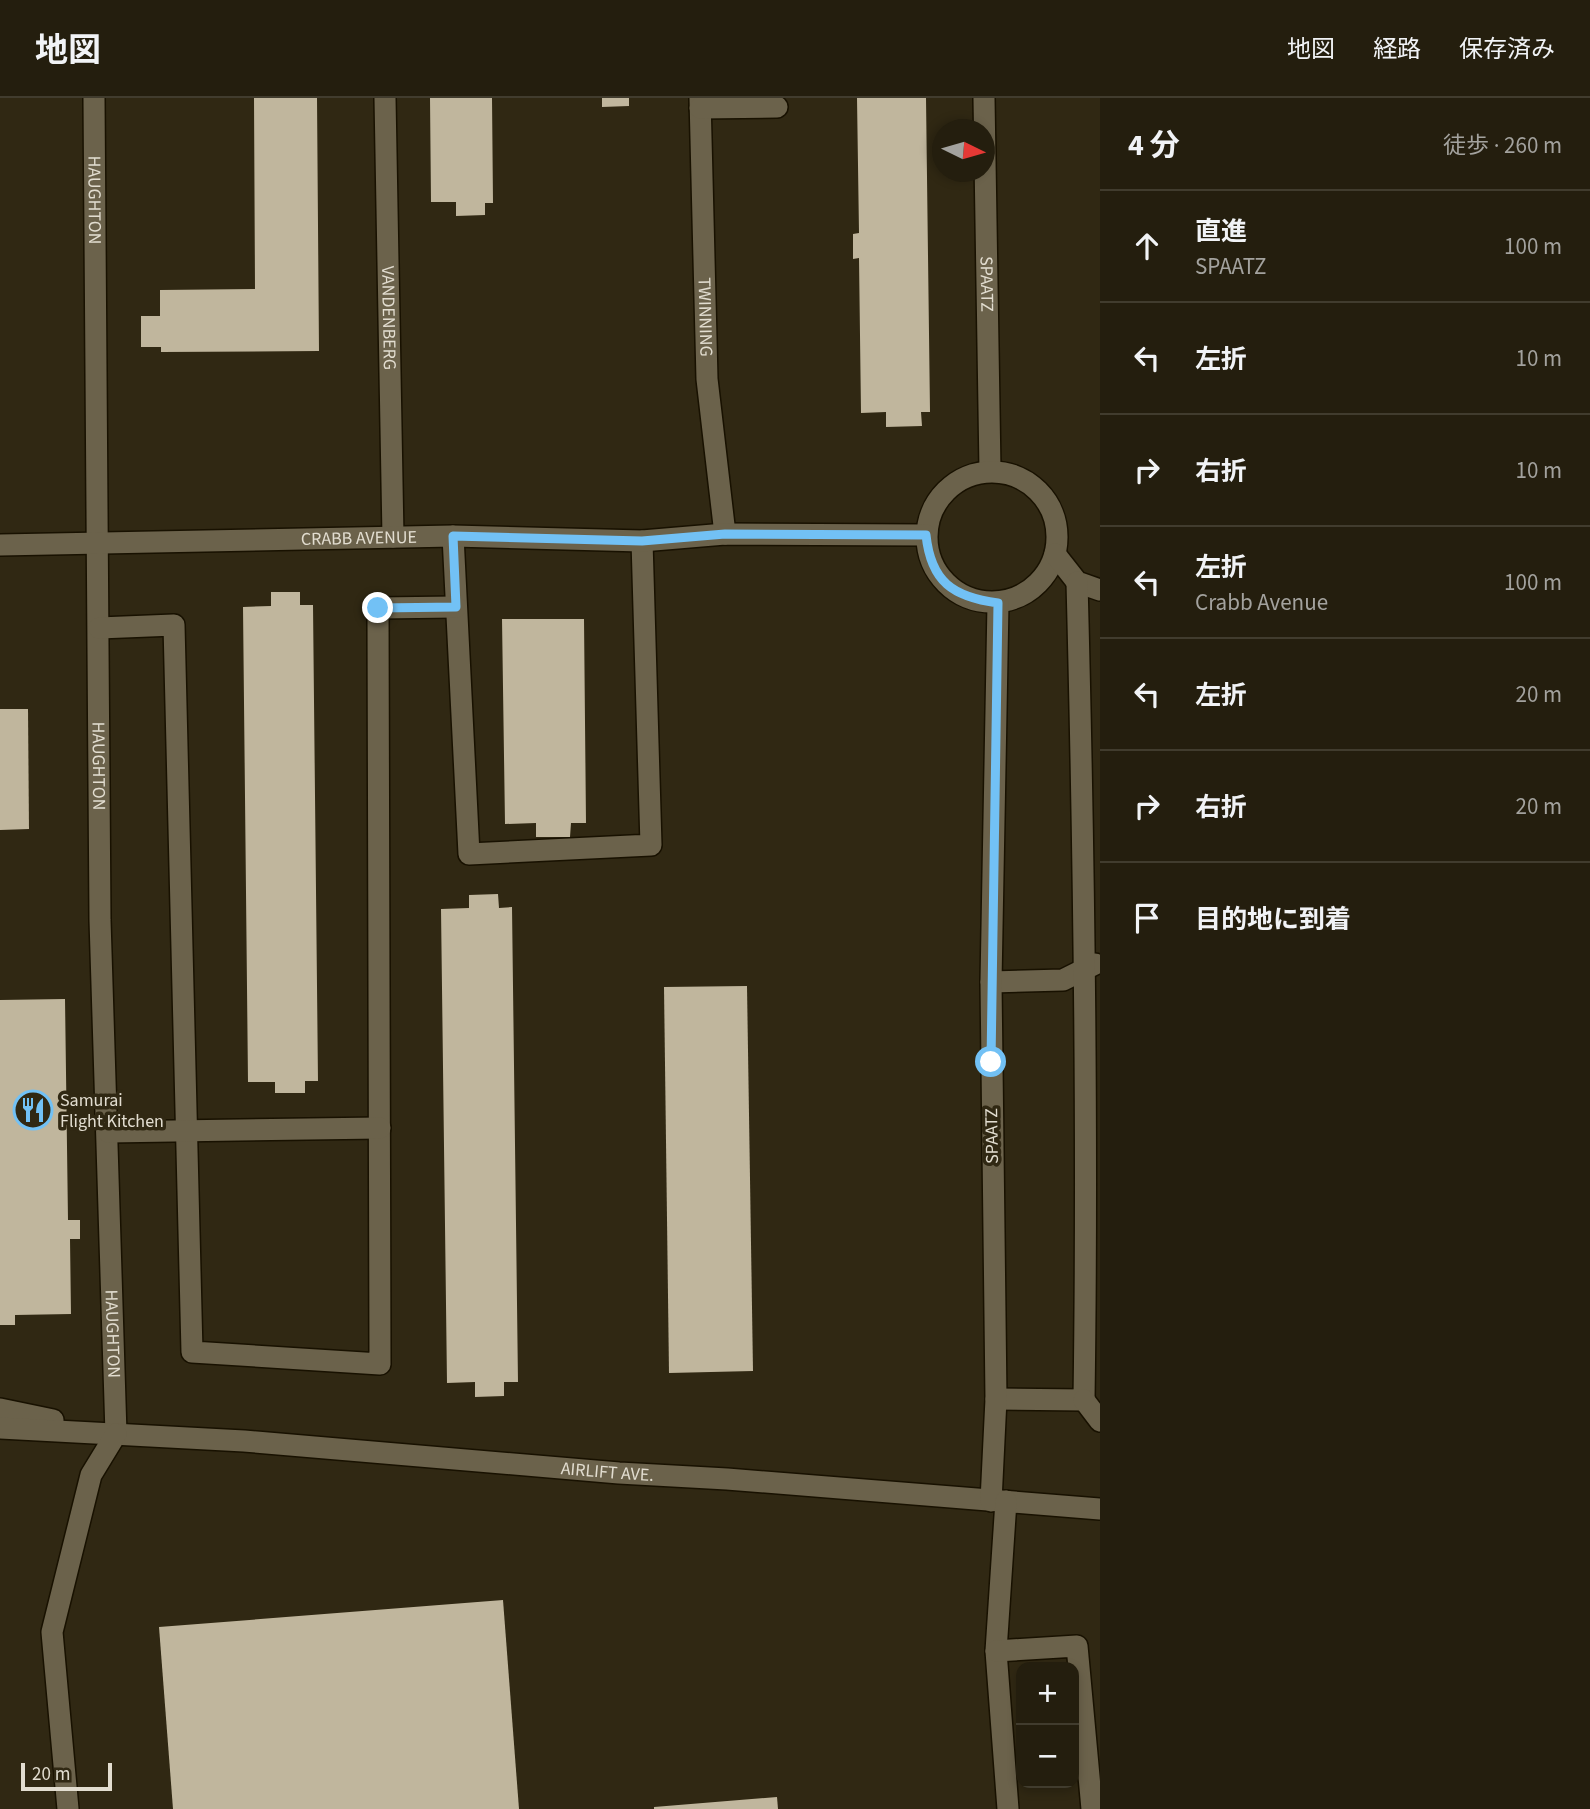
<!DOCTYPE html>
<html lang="ja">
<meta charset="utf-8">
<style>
:root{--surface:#241e0e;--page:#2c2717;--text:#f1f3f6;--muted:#a3a29e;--line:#413c2e}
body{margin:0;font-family:"Source Sans 3","Noto Sans JP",sans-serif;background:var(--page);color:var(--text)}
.controls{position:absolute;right:21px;bottom:21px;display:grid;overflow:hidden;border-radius:14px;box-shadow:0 4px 10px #0003}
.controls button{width:63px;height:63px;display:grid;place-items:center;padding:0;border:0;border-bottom:2px solid var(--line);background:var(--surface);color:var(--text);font:35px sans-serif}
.compass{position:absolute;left:932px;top:21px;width:63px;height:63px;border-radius:50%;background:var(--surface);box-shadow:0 4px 10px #0003;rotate:95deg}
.scale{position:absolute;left:21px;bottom:18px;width:91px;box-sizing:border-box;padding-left:7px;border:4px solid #e2ddd0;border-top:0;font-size:19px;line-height:24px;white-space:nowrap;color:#e2ddd0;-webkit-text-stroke:5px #302813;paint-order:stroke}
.stop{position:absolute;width:21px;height:21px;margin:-16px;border:5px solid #72c1f5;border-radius:50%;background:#fff}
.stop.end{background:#72c1f5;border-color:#fff;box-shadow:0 2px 7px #0008}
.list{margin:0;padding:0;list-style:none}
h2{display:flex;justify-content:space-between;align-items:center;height:91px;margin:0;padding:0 28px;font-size:30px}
h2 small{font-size:23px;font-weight:400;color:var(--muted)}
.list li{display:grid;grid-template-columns:46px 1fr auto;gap:21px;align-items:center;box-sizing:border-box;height:112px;padding:0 28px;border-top:2px solid var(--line)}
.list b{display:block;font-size:26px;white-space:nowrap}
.list p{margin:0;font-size:23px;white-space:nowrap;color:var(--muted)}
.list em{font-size:23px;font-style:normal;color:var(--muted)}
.icon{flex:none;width:38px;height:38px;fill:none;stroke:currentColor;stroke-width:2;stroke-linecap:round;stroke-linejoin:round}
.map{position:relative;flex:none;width:1100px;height:1711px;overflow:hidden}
header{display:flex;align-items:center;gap:42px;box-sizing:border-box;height:98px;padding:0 35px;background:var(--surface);border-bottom:2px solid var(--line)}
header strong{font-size:33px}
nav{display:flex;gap:38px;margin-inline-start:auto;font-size:24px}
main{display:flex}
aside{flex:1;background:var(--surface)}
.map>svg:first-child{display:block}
.building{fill:#c0b69d}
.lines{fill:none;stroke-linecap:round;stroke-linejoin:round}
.minor-casing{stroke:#181100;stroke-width:24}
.minor{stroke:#6b624b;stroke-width:21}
.route{stroke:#72c1f5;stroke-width:9}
.labels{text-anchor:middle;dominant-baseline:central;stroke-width:7;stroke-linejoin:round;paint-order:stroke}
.street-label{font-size:18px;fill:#e2ddd0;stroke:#302813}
.poi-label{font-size:18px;fill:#e2ddd0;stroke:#302813;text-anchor:start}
</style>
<header>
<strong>地図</strong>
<nav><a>地図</a><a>経路</a><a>保存済み</a></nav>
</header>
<main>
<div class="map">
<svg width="1100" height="1711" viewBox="0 0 1100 1711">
<rect width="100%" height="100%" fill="#302813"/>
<g class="building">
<polygon points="254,0 317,0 319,253 161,254 161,249 141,249 141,218 160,218 160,192 255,191"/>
<polygon points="430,0 492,0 493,105 485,105 485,117 456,118 456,104 431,104"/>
<polygon points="602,0 629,0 629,8 602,9"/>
<polygon points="857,0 926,0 930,314 921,314 922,328 886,329 886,314 861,315 859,160 853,161 853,136 859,135"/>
<polygon points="271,494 300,494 300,507 313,507 318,983 305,983 305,995 275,995 275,984 248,984 243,509 271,508"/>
<polygon points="502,521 584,521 586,725 571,725 570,739 536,739 536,725 505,726"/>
<polygon points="0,611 28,611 29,731 0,732"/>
<polygon points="498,796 499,810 512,809 518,1284 504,1284 504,1298 475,1299 475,1284 447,1285 441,811 469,810 469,797"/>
<polygon points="747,888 753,1273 669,1275 664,889"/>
<polygon points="65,901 68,1122 80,1122 80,1141 70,1141 71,1216 15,1217 15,1227 0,1227 0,902"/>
<polygon points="503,1502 519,1711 173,1711 159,1529"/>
<polygon points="777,1699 778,1711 654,1711 654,1709"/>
</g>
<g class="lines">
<defs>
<g id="minor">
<path id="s1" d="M94,0L100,822L116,1336"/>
<path id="s2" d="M385,0L393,439"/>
<path id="s3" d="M700,0L707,281L725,436"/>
<path id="s4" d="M984,0L990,372"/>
<polyline points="700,10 777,9"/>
<circle cx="992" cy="439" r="65"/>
<polyline points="453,438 469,756 651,747 642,443"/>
<path id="s5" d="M0,447L453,438L642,443L725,436L926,437"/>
<polyline points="1055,456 1077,484 1100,492"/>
<polyline points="99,530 174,527 192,1254 380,1266 378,510 456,509"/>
<polyline points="991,884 1063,882 1095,866"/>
<polyline points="108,1034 380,1030"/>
<path d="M996,1301L1084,1302C1088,1029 1084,756 1077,484"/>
<polyline points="1084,1302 1100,1323"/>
<polyline points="0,1311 53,1322"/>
<path id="s6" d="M0,1330L244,1343L619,1375L727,1381L1100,1411"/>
<polyline points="991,1403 996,1301 991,884 998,505"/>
<polyline points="1006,1403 996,1553 1008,1711"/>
<polyline points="996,1553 1077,1548 1092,1711"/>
<polyline points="68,1711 52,1534 91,1377 116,1336"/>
</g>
</defs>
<use href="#minor" class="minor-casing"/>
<use href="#minor" class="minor"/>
</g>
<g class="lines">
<path class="route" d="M378,510L456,509L453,438L642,443L725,436L926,437C931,484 953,499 998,505L991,964"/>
</g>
<defs>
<symbol id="restaurant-ring" viewBox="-11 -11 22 22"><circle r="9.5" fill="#302813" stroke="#72c1f5" stroke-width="1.5"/><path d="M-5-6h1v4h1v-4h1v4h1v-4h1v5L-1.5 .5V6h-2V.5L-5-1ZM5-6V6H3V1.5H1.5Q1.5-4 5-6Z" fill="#72c1f5"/></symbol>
</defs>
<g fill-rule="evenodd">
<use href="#restaurant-ring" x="11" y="990" width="44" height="44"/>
</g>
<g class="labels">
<g class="street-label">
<text stroke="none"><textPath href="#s1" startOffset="102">HAUGHTON</textPath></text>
<text stroke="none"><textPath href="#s4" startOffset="186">SPAATZ</textPath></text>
<text stroke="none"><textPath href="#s3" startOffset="219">TWINNING</textPath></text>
<text stroke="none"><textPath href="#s2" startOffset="220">VANDENBERG</textPath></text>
<text stroke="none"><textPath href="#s5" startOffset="359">CRABB AVENUE</textPath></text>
<text stroke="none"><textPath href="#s1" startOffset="668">HAUGHTON</textPath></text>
<text transform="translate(992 1038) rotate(-91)">SPAATZ</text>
<text stroke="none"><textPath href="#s1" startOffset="1236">HAUGHTON</textPath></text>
<text stroke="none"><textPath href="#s6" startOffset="609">AIRLIFT AVE.</textPath></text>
</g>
<g class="poi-label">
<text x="60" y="1002">Samurai<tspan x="60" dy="21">Flight Kitchen</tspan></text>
</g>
</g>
</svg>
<div class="controls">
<button>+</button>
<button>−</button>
</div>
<svg class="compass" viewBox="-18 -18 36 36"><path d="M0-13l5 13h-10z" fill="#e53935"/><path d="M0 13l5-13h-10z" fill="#a3a29e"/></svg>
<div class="scale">20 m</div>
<div class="stop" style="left:991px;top:964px"></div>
<div class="stop end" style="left:378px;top:510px"></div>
</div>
<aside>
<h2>4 分<small>徒歩 · 260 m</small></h2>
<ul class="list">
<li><svg class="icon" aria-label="ahead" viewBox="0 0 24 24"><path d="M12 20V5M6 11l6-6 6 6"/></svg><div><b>直進</b><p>SPAATZ</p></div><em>100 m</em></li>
<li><svg class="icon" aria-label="left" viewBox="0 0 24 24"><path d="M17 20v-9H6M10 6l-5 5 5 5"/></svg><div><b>左折</b></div><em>10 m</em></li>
<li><svg class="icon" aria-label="right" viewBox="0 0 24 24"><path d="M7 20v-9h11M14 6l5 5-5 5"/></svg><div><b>右折</b></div><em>10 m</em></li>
<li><svg class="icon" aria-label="left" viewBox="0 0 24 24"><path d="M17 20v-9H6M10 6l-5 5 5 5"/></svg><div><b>左折</b><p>Crabb Avenue</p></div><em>100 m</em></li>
<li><svg class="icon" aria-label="left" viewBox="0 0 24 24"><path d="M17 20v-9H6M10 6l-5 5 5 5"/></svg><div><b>左折</b></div><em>20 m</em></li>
<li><svg class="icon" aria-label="right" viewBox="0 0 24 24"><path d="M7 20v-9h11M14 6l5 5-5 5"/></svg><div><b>右折</b></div><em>20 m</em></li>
<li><svg class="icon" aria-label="arrive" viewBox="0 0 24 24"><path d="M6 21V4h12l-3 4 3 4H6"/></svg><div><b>目的地に到着</b></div></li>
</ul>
</aside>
</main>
